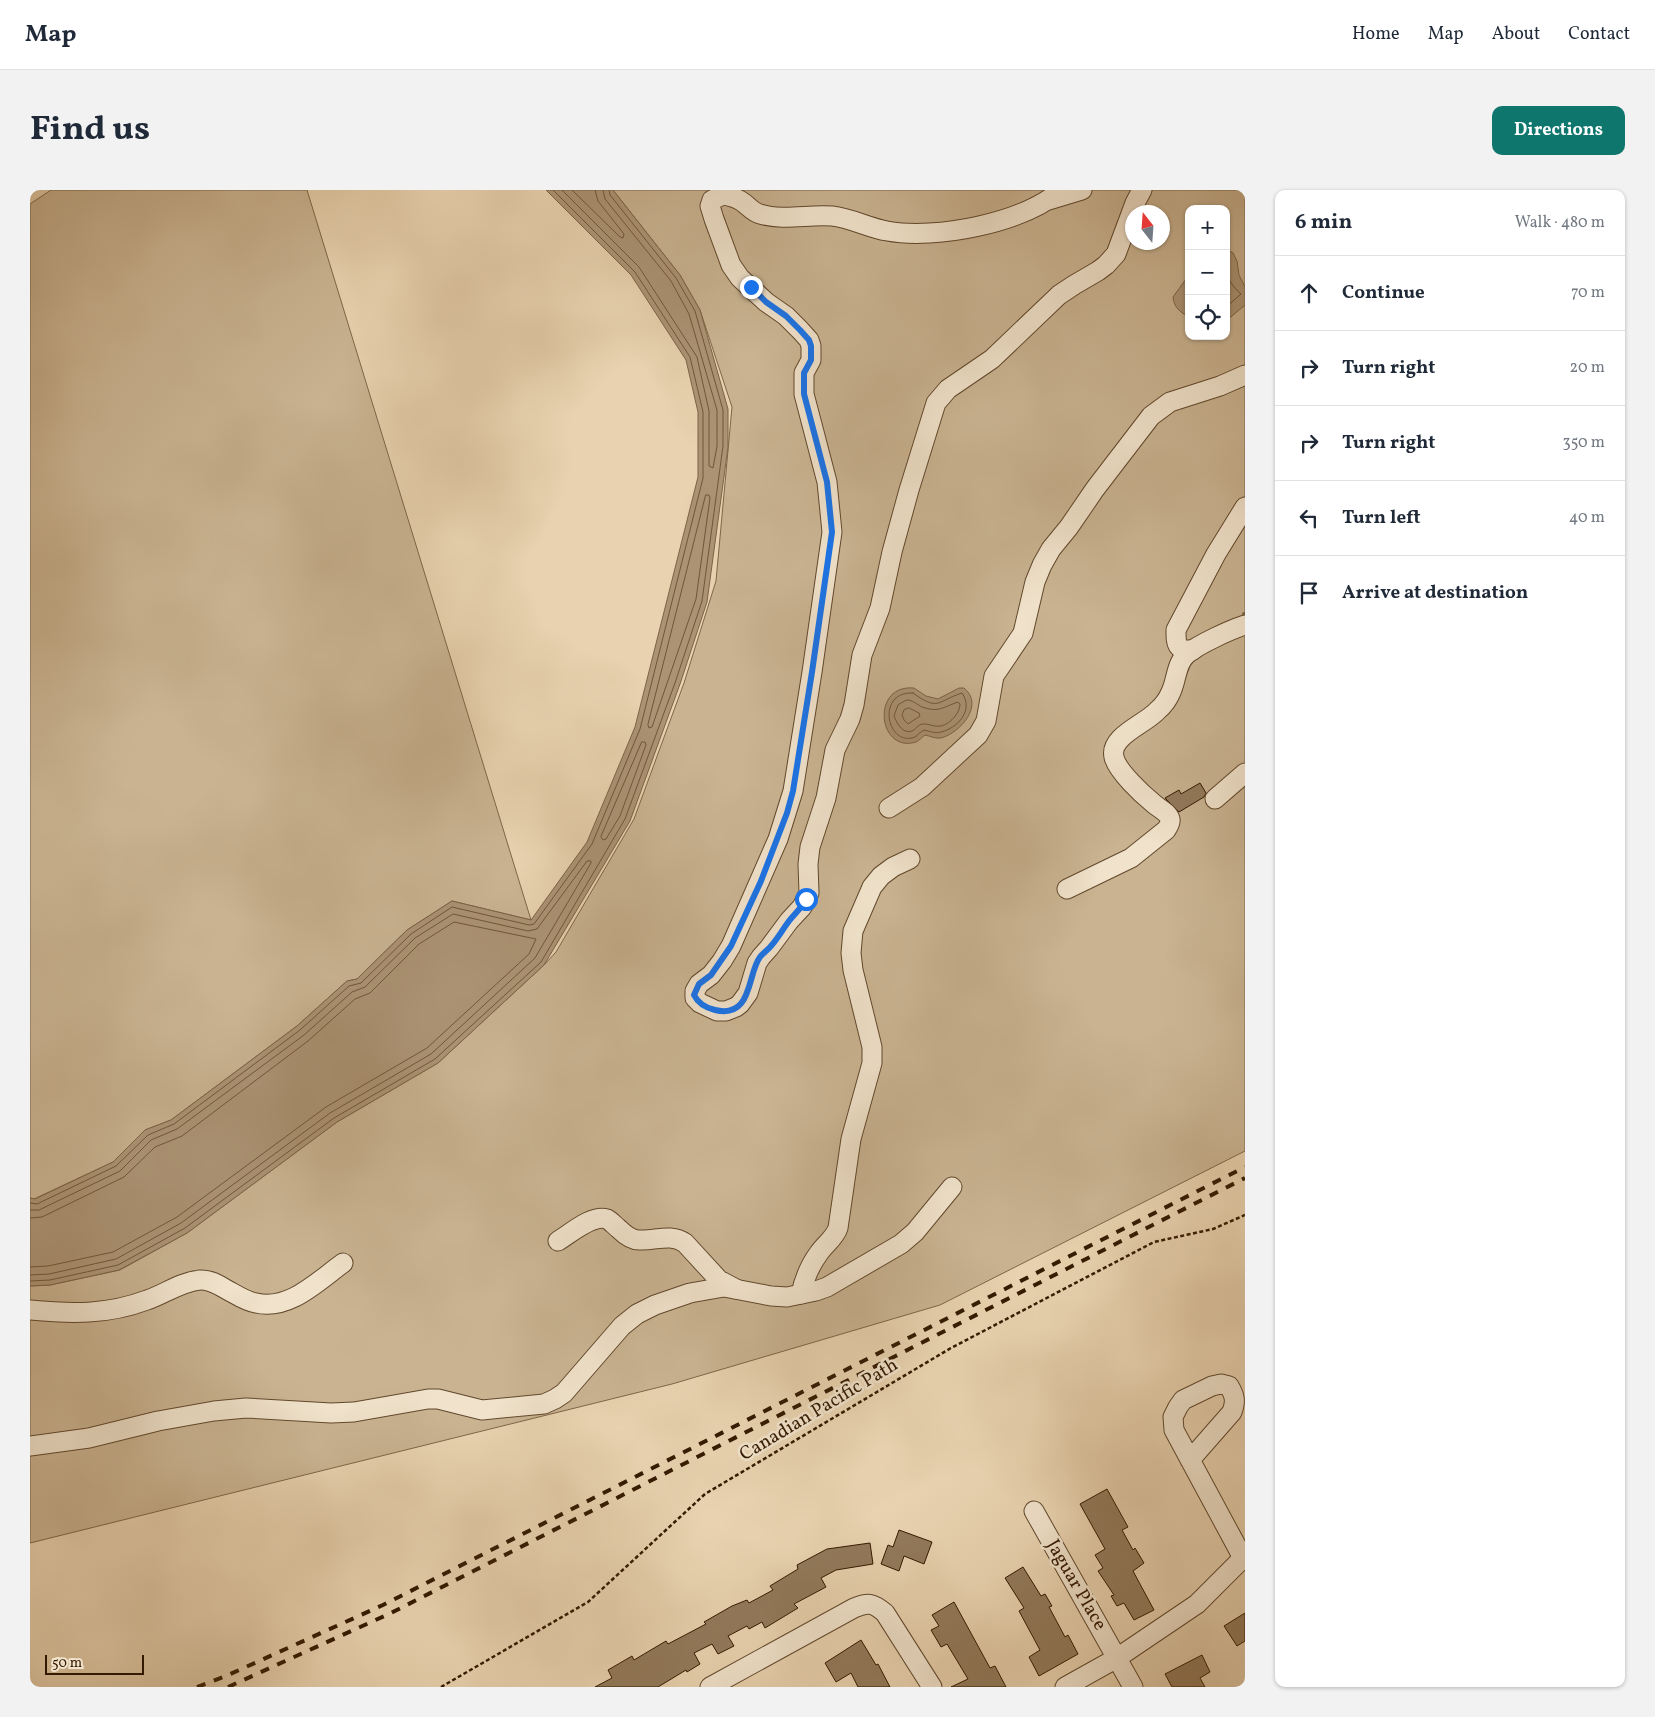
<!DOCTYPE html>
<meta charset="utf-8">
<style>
:root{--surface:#fff;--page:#f2f2f3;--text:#1f2937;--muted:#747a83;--line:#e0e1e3;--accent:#0f766e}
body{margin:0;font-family:Vollkorn,serif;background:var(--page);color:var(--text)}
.controls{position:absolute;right:15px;top:15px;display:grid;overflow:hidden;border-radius:10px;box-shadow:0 1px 4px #0004}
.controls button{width:45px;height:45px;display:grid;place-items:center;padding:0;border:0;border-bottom:1px solid var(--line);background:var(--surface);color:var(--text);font:25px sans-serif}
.compass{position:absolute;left:1095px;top:15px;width:45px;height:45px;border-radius:50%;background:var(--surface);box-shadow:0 1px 4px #0004;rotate:343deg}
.scale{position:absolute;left:15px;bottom:12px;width:99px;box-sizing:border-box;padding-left:5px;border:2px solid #341a00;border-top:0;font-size:14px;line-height:18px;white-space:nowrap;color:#341a00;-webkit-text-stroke:4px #f0e2cb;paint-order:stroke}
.stop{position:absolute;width:15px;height:15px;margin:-11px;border:4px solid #1a73e8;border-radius:50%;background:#fff}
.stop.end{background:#1a73e8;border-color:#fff;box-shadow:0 1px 5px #0008}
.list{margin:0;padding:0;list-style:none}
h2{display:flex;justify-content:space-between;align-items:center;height:65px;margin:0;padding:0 20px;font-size:21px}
h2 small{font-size:16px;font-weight:400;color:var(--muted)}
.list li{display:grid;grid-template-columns:32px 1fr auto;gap:15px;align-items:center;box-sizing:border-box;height:75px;padding:0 20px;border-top:1px solid var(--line)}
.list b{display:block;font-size:19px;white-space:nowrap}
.list em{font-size:16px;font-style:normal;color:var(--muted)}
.icon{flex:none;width:28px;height:28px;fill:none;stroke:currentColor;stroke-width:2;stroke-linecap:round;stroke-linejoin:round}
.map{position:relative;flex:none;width:1215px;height:1497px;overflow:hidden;border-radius:10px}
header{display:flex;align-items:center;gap:30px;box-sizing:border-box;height:70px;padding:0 25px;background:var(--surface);border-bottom:1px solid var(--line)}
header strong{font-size:24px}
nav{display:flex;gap:28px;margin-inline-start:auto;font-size:18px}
.intro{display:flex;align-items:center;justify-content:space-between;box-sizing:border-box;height:120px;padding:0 30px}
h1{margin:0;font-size:35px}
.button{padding:12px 22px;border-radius:10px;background:var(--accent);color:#fff;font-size:18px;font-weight:700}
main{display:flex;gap:30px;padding:0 30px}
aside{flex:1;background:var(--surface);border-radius:10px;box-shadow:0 1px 4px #0004}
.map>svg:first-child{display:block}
.green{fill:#c9b391;stroke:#7e6648;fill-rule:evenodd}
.water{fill:#ab9374;stroke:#7b6346}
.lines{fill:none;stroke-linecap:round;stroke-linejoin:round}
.shore{stroke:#70563a;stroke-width:1}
.stream{stroke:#7b6346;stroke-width:4}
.building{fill:#927a5b;stroke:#341a00}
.minor-casing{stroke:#61482c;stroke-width:21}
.path{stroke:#341a00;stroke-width:2.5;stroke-dasharray:4 2.5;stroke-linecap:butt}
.minor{stroke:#f0e2cb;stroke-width:19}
.rail{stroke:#341a00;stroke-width:4;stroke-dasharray:9 9;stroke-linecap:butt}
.route{stroke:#1a73e8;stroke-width:6}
.labels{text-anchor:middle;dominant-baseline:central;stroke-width:5;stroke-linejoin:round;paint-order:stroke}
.street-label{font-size:19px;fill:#341a00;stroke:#f0e2cb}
</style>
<header>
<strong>Map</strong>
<nav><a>Home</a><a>Map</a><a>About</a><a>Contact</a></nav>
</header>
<div class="intro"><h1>Find us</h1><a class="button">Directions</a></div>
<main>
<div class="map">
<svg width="1215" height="1497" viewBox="0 0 1215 1497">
<rect width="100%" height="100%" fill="#e8d2af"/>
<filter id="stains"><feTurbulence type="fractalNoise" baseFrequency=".004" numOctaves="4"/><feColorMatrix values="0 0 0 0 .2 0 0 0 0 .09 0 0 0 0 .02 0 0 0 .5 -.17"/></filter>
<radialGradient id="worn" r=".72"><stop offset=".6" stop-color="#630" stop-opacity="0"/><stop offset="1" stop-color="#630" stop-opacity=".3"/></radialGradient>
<g class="green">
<polygon points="21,0 277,0 501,730 422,711 377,740 327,789 317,791 267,836 141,930 115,940 83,972 4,1009 0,1008 0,14"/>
<path d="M583,0H1215V961L910,1115L642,1194L0,1353V1096L20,1095L90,1080L157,1043L307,932L408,873L514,775L526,762L604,629L654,493L686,391L702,217L670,120L650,85ZM1159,19H1196V146H1159ZM1102,22H1132V52H1102Z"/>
</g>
<g class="water">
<polygon points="516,0 583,0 650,85 670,120 698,219 698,257 677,412 650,494 600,631 514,775 408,873 307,932 157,1043 89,1080 20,1095 0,1096 0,1008 5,1009 83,972 115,940 141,930 267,836 317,791 327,789 377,740 422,711 501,730 557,652 605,537 668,287 668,222 656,170 601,85"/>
<polygon points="1196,59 1203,63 1207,71 1209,85 1215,97 1215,115 1196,131"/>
<path d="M1159,85V126C1150,123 1144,117 1143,107Z"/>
<path d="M884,498L896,506L908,509L929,498H934C955,515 930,543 911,548C906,549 900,546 895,545C892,547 889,551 886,552C848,564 840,494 884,498Z"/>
</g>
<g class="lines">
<g class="shore">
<polyline points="532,0 609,77 667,167 679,221 679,276 683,278 687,256 687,220 659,124 641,91 575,9 573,0"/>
<polyline points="542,0 590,47 593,48 594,44 568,11 565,0"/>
<path d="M1196,76C1197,89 1202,96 1211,104L1196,117"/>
<polygon points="676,305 679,305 680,308 666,409 622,537 619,538 618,535"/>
<path d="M883,503C909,522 907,511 932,503C944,520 928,538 911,542C905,544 900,541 894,540C890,542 888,545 885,547C857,558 845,501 883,503Z"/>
<path d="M877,510C883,510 886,514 892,517C909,523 913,517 928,512L930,514C930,524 917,538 906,536C902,536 899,534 894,534C889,534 887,537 884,540C874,546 867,534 864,526L868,515Z"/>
<polygon points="879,518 889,523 890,526 878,534 874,530 872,525 874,520"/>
<polygon points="612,552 615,552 616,555 590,626 576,649 573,650 571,647"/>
<polyline points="0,1013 7,1014 86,976 118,945 144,934 270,840 319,796 331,793 381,744 422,717 499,735 504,734 562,654 610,539 673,288 673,222 660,167 605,82 523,0"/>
<polyline points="0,1020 9,1020 90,981 121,950 147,939 274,845 322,802 335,797 385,748 423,724 498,741 507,739 557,671 561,671 561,673 505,768 401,864 300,923 151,1033 86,1069 19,1084 0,1085"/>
<polyline points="0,1028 12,1027 94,987 125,957 152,946 278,851 325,809 340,803 389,754 424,732 506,749 499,764 397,858 296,917 147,1027 83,1062 18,1076 0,1077"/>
<polyline points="0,1091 20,1090 88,1075 155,1038 304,928 405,869 511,772 595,629 645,493 672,411 693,256 693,220 665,121 646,88 580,5 579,0"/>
</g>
<polyline class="stream" points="1214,424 1215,424"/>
</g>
<g class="building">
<polygon points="1170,593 1176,603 1174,607 1149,622 1135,608 1149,600 1151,604"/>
<polygon points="1077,1299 1098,1337 1092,1340 1103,1360 1105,1358 1114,1373 1103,1381 1124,1420 1104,1430 1094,1413 1087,1416 1081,1406 1084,1405 1068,1381 1073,1378 1065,1365 1075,1359 1050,1314"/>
<polygon points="869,1340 902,1352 894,1374 874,1366 869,1381 851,1374 858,1355 863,1357"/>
<polygon points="840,1353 843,1374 806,1380 791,1388 796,1397 764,1414 768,1418 735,1438 732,1432 719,1439 717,1436 698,1446 704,1456 688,1464 682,1454 664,1463 670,1474 657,1482 656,1480 628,1497 565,1497 582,1488 578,1480 602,1466 604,1470 636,1451 638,1454 676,1434 674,1432 702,1416 717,1410 719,1413 743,1400 740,1396 768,1379 767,1375 797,1359"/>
<polygon points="993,1377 1011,1406 1015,1404 1022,1416 1019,1417 1035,1447 1038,1445 1048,1464 1009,1486 999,1467 1010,1460 989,1421 994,1418 975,1388"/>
<polygon points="924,1412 960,1478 965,1476 976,1497 921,1497 938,1489 917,1454 911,1457 901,1440 909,1436 902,1425"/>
<polygon points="1215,1423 1215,1451 1207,1456 1194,1436"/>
<polygon points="831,1450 846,1475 848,1474 860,1497 828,1497 821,1483 806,1492 795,1473"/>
<polygon points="1172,1465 1180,1482 1170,1488 1175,1497 1142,1497 1135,1484"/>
</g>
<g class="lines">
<defs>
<g id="minor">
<path d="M1031,0C993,33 906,50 857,41C839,38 821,28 802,26C779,24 753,31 730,24C722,22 718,15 711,11C706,8 699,6 693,5L682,10L680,16L684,29L701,75L710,88L736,112L756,126L770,140L779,150L781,156V170L774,183V204L797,292L802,342L782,482L763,601L748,649L701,756L692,771L681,785L669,794L665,801V808L670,813L687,821H696L706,817L710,814L718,803L727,773L731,767L739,758L759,731L772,717L779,703L778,674L780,657L796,608L805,560L820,529L824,515L832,465L850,418L862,362L879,300L906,213L918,199L962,169L1029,105L1044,95L1068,81L1076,75L1086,64L1105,13L1112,0"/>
<polyline points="1019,10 1052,0"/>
<path d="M1163,460C1146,461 1146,454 1146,440L1186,364L1215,317"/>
<polyline points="1185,609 1215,583"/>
<polyline points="859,618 892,597 948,545 956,531 964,486 993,443 1005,392 1012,375 1021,359 1039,337 1065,299 1121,226 1140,212 1190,196 1215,185"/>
<path d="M1037,699L1101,668L1136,640C1138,637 1141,633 1140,629C1138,622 1128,618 1123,613C1113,605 1087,581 1084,567C1079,546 1116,534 1128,520C1134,515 1138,509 1141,502C1147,489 1146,473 1157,464C1169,454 1200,440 1215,435"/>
<path d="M528,1051C540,1044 562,1024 577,1029C581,1031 585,1036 589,1039C594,1044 602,1050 609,1050C626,1051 640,1043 655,1053L689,1090L706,1099"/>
<path d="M771,1104C774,1090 780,1075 789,1063C795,1054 804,1049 808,1038L821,949L842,873V857L823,780L821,763L823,741L842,697L851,686L863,677L880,669"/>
<path d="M0,1120C41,1124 77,1125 117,1110C135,1104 150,1092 170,1090C182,1089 191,1097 201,1102C208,1106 218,1112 226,1113C259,1121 288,1091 313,1073"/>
<polyline points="0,1256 59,1248 128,1231 184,1221 216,1218 301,1223 324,1222 398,1209 408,1209 452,1220 514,1214 525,1209 534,1203 592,1136 607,1124 625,1115 660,1103 694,1097 741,1106 757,1107 786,1101 797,1097 871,1054 885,1042 922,997"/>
<path d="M1160,1270L1202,1222C1206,1211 1205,1206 1199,1196L1191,1194L1182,1196L1153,1210L1148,1217L1143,1227L1144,1240L1213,1368L1215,1370"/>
<polyline points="1004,1321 1103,1497"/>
<path d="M680,1497L824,1418C839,1412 843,1413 855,1423L902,1497"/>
<polyline points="1035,1497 1087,1468 1167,1414 1215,1366"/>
</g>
</defs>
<use href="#minor" class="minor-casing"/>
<polyline class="path" points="411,1497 558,1412 675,1304 921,1158 1124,1052 1183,1039 1215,1025"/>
<use href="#minor" class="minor"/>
<g class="rail">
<polyline points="167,1497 196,1486 353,1415 1215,977"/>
<polyline points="198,1497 361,1423 1215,988"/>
</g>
</g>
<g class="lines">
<path class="route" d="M721,97L736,112L756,126L770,140L779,150L781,156V170L774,183V204L797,292L802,342L782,482L763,601L757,623L731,691L701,756L681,785L669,794L664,805C668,813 676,818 685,820C723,829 717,784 730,767C733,763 738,760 741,756C748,748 753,739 759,731C765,723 772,718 776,709"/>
</g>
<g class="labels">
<g class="street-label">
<text transform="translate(789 1220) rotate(-31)">Canadian Pacific Path</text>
<text transform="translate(1046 1395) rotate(60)">Jaguar Place</text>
</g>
</g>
<rect width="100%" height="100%" filter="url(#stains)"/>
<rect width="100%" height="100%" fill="url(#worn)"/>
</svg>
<div class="controls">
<button>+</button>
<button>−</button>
<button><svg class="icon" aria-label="locate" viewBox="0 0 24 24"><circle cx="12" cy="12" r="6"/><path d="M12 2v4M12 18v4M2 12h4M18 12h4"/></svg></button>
</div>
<svg class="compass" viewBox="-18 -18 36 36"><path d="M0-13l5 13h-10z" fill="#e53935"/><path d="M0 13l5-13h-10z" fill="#747a83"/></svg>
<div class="scale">50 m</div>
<div class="stop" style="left:776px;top:709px"></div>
<div class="stop end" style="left:721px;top:97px"></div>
</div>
<aside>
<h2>6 min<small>Walk · 480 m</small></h2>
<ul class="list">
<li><svg class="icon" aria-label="ahead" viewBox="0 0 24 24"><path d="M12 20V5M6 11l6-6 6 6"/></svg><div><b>Continue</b></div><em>70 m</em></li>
<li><svg class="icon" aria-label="right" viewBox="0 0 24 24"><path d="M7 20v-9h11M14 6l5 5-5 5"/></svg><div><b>Turn right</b></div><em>20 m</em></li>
<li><svg class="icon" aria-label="right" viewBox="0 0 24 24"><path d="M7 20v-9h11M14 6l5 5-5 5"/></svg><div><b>Turn right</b></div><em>350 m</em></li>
<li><svg class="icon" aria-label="left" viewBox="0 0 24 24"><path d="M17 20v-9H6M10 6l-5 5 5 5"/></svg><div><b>Turn left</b></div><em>40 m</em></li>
<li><svg class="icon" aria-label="arrive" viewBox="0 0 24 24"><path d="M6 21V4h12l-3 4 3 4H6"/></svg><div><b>Arrive at destination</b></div></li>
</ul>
</aside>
</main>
